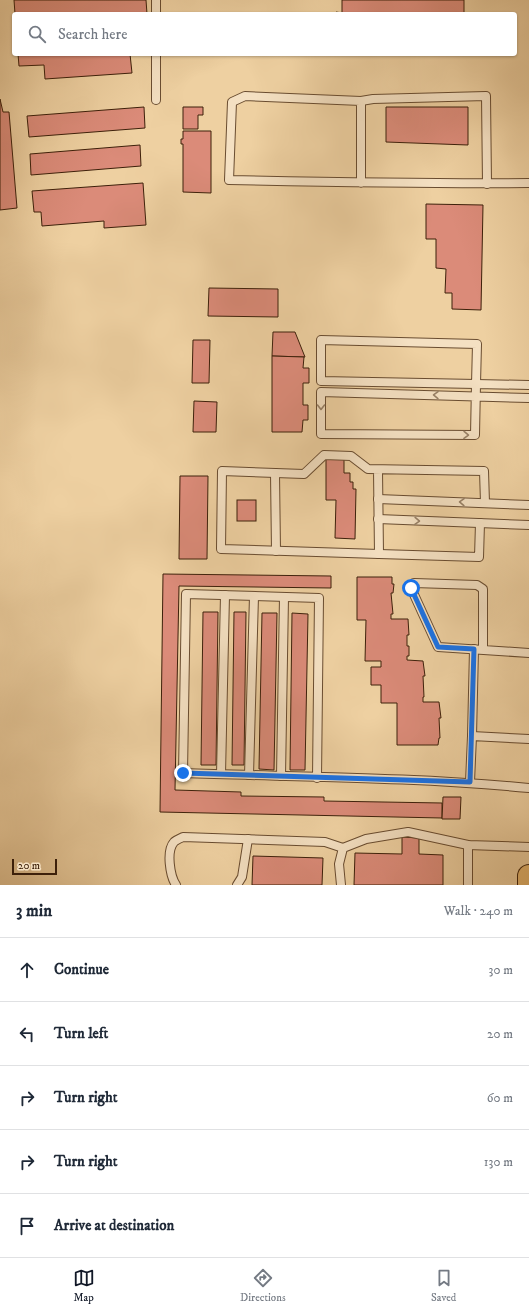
<!DOCTYPE html>
<meta charset="utf-8">
<style>
:root{--surface:#fff;--page:#f2f2f3;--text:#1f2937;--muted:#747a83;--line:#e0e1e3;--accent:#111827}
body{margin:0;font-family:"IM FELL DW Pica",serif;background:var(--page);color:var(--text)}
.scale{position:absolute;left:12px;bottom:10px;width:45px;box-sizing:border-box;padding-left:4px;border:2px solid #3d200a;border-top:0;font-size:11px;line-height:14px;white-space:nowrap;color:#3d200a;-webkit-text-stroke:3px #f4e0c2;paint-order:stroke}
.stop{position:absolute;width:12px;height:12px;margin:-9px;border:3px solid #1a73e8;border-radius:50%;background:#fff}
.stop.end{background:#1a73e8;border-color:#fff;box-shadow:0 1px 4px #0008}
.list{margin:0;padding:0;list-style:none}
h2{display:flex;justify-content:space-between;align-items:center;height:52px;margin:0;padding:0 16px;font-size:17px}
h2 small{font-size:13px;font-weight:400;color:var(--muted)}
.list li{display:grid;grid-template-columns:26px 1fr auto;gap:12px;align-items:center;box-sizing:border-box;height:64px;padding:0 16px;border-top:1px solid var(--line)}
.list b{display:block;font-size:15px;white-space:nowrap}
.list em{font-size:13px;font-style:normal;color:var(--muted)}
.icon{flex:none;width:22px;height:22px;fill:none;stroke:currentColor;stroke-width:2;stroke-linecap:round;stroke-linejoin:round}
.map{position:relative;flex:none;width:529px;height:885px;overflow:hidden}
.search{position:absolute;background:var(--surface);box-shadow:0 1px 3px #0004;left:12px;right:12px;top:12px;height:44px;display:flex;align-items:center;gap:10px;box-sizing:border-box;padding:0 14px;border-radius:4px;color:var(--muted);font-size:15px}
.sheet{height:372px;background:var(--surface)}
nav{display:flex;justify-content:space-around;align-items:center;box-sizing:border-box;height:56px;border-top:1px solid var(--line);background:var(--surface);font-size:11px;color:var(--muted)}
nav a{display:grid;justify-items:center;gap:2px}
nav .on{color:var(--accent)}
.map>svg:first-child{display:block}
.building{fill:#db8b79;stroke:#3d200a}
.lines{fill:none;stroke-linecap:round;stroke-linejoin:round}
.service-casing{stroke:#694c30;stroke-width:10}
.primary-casing{stroke:#3d200a;stroke-width:24}
.service{stroke:#f4e0c2;stroke-width:8}
.primary{stroke:#e7b870;stroke-width:22}
.oneway{stroke:#988066}
.route{stroke:#1a73e8;stroke-width:5}
</style>
<div class="map">
<svg width="529" height="885" viewBox="0 0 529 885">
<rect width="100%" height="100%" fill="#eed0a1"/>
<filter id="stains"><feTurbulence type="fractalNoise" baseFrequency=".005" numOctaves="4"/><feColorMatrix values="0 0 0 0 .2 0 0 0 0 .09 0 0 0 0 .02 0 0 0 .5 -.17"/></filter>
<radialGradient id="worn" r=".72"><stop offset=".6" stop-color="#630" stop-opacity="0"/><stop offset="1" stop-color="#630" stop-opacity=".3"/></radialGradient>
<g class="building">
<polygon points="14,0 146,0 147,14 15,14"/>
<polygon points="342,0 464,0 464,14 336,14 336,12 342,13"/>
<polygon points="18,54 130,54 132,73 45,79 44,65 19,66"/>
<polygon points="0,99 3,112 9,112 17,208 0,210"/>
<polygon points="144,107 145,128 29,137 27,116"/>
<polygon points="183,107 203,107 203,115 198,115 198,129 183,129"/>
<polygon points="386,107 468,107 468,145 386,142"/>
<polygon points="183,131 211,131 211,193 183,192 183,144 181,144 181,139 183,139"/>
<polygon points="140,145 141,166 31,175 30,154"/>
<polygon points="143,183 146,225 104,228 104,221 42,226 41,212 34,212 32,191"/>
<polygon points="426,204 483,205 481,310 452,309 452,293 445,293 446,269 436,268 436,239 426,239"/>
<polygon points="209,288 278,289 278,317 208,316"/>
<polygon points="273,332 295,332 305,357 272,356"/>
<polygon points="193,340 210,340 209,383 192,383"/>
<polygon points="272,356 304,357 303,368 309,368 309,383 303,383 303,405 308,405 308,420 303,420 302,432 272,432"/>
<polygon points="194,401 217,402 216,432 193,432"/>
<polygon points="326,458 344,458 344,473 350,473 350,482 353,482 353,489 356,489 355,539 335,538 336,500 326,500"/>
<polygon points="180,476 208,476 207,559 179,559"/>
<rect x="237" y="500" width="19" height="21"/>
<polygon points="163,574 331,576 331,588 179,586 175,790 241,792 241,796 324,797 324,801 442,803 442,818 160,812"/>
<polygon points="357,577 392,577 392,584 394,584 393,593 391,593 393,614 391,614 391,619 408,619 409,635 407,635 407,646 409,646 409,656 407,656 407,660 423,661 425,676 423,676 424,697 423,697 423,702 439,702 441,718 439,718 440,738 439,738 438,745 397,745 397,703 381,703 381,685 371,685 371,667 381,667 381,661 365,661 366,620 357,620"/>
<polygon points="203,612 218,612 216,765 201,765"/>
<polygon points="234,612 246,612 244,765 232,765"/>
<polygon points="262,613 277,613 274,770 259,769"/>
<polygon points="292,613 308,614 305,770 290,770"/>
<polygon points="443,797 461,797 460,819 442,819"/>
<polygon points="402,837 419,838 419,854 443,855 443,885 354,885 355,853 402,854"/>
<polygon points="253,856 323,858 322,885 252,885"/>
</g>
<g class="lines">
<defs>
<g id="service">
<polyline points="156,0 156,14"/>
<polyline points="156,54 156,100"/>
<polyline points="361,101 373,99 486,96 487,184"/>
<path d="M361,183V101L245,96L232,102L229,180C329,182 429,184 529,183"/>
<polygon points="321,340 477,344 476,384 321,381"/>
<polyline points="529,385 476,384 475,435 321,434 321,392 529,398"/>
<polyline points="378,470 379,554 221,549 222,471 304,474 324,455 351,456 368,469 484,471 485,503"/>
<polyline points="275,473 276,551"/>
<polyline points="378,499 529,505"/>
<polyline points="378,519 529,525"/>
<polyline points="379,554 479,557 480,523"/>
<path d="M483,650V589L477,585L414,583L411,588L438,647C469,649 499,651 529,653"/>
<polyline points="472,736 474,649"/>
<polyline points="221,774 225,595"/>
<polyline points="249,775 254,596"/>
<polyline points="281,776 284,597"/>
<path d="M317,778L319,598L186,594L183,773C298,777 414,777 529,788"/>
<polyline points="470,782 472,736 529,739"/>
<polyline points="468,845 468,885"/>
<path d="M176,885C170,876 166,851 174,842C176,840 181,838 183,837L325,842L343,848"/>
<polyline points="237,885 242,877 248,839"/>
<polyline points="341,885 339,864 343,848 366,839 408,832 468,845 529,847"/>
</g>
<polyline id="primary" points="529,885 529,876"/>
</defs>
<use href="#service" class="service-casing"/>
<use href="#primary" class="primary-casing"/>
<use href="#service" class="service"/>
<use href="#primary" class="primary"/>
</g>
<defs><path id="oneway-chevron" d="M-2-3.5L2.5 0L-2 3.5" fill="none" stroke-width="1.6" stroke-linecap="round" stroke-linejoin="round"/></defs>
<g class="oneway">
<use href="#oneway-chevron" transform="translate(436 395) rotate(-179)"/>
<use href="#oneway-chevron" transform="translate(321 407) rotate(90)"/>
<use href="#oneway-chevron" transform="translate(466 435) rotate(1)"/>
<use href="#oneway-chevron" transform="translate(462 502) rotate(-178)"/>
<use href="#oneway-chevron" transform="translate(417 521) rotate(2)"/>
</g>
<g class="lines">
<polyline class="route" points="183,773 470,782 474,649 438,647 411,588"/>
</g>
<rect width="100%" height="100%" filter="url(#stains)"/>
<rect width="100%" height="100%" fill="url(#worn)"/>
</svg>
<div class="scale">20 m</div>
<div class="stop" style="left:411px;top:588px"></div>
<div class="stop end" style="left:183px;top:773px"></div>
<div class="search"><svg class="icon" aria-label="search" viewBox="0 0 24 24"><circle cx="10" cy="10" r="6"/><path d="M15 15l6 6"/></svg>Search here</div>
</div>
<section class="sheet">
<h2>3 min<small>Walk · 240 m</small></h2>
<ul class="list">
<li><svg class="icon" aria-label="ahead" viewBox="0 0 24 24"><path d="M12 20V5M6 11l6-6 6 6"/></svg><div><b>Continue</b></div><em>30 m</em></li>
<li><svg class="icon" aria-label="left" viewBox="0 0 24 24"><path d="M17 20v-9H6M10 6l-5 5 5 5"/></svg><div><b>Turn left</b></div><em>20 m</em></li>
<li><svg class="icon" aria-label="right" viewBox="0 0 24 24"><path d="M7 20v-9h11M14 6l5 5-5 5"/></svg><div><b>Turn right</b></div><em>60 m</em></li>
<li><svg class="icon" aria-label="right" viewBox="0 0 24 24"><path d="M7 20v-9h11M14 6l5 5-5 5"/></svg><div><b>Turn right</b></div><em>130 m</em></li>
<li><svg class="icon" aria-label="arrive" viewBox="0 0 24 24"><path d="M6 21V4h12l-3 4 3 4H6"/></svg><div><b>Arrive at destination</b></div></li>
</ul>
</section>
<nav>
<a class="on"><svg class="icon" aria-label="map" viewBox="0 0 24 24"><path d="M3 6l6-2 6 2 6-2v14l-6 2-6-2-6 2zM9 4v14M15 6v14"/></svg>Map</a>
<a><svg class="icon" aria-label="directions" viewBox="0 0 24 24"><path d="M12 3l9 9-9 9-9-9zM9 14v-3h6M13 9l2 2-2 2"/></svg>Directions</a>
<a><svg class="icon" aria-label="saved" viewBox="0 0 24 24"><path d="M7 4h10v16l-5-4-5 4z"/></svg>Saved</a>
</nav>
